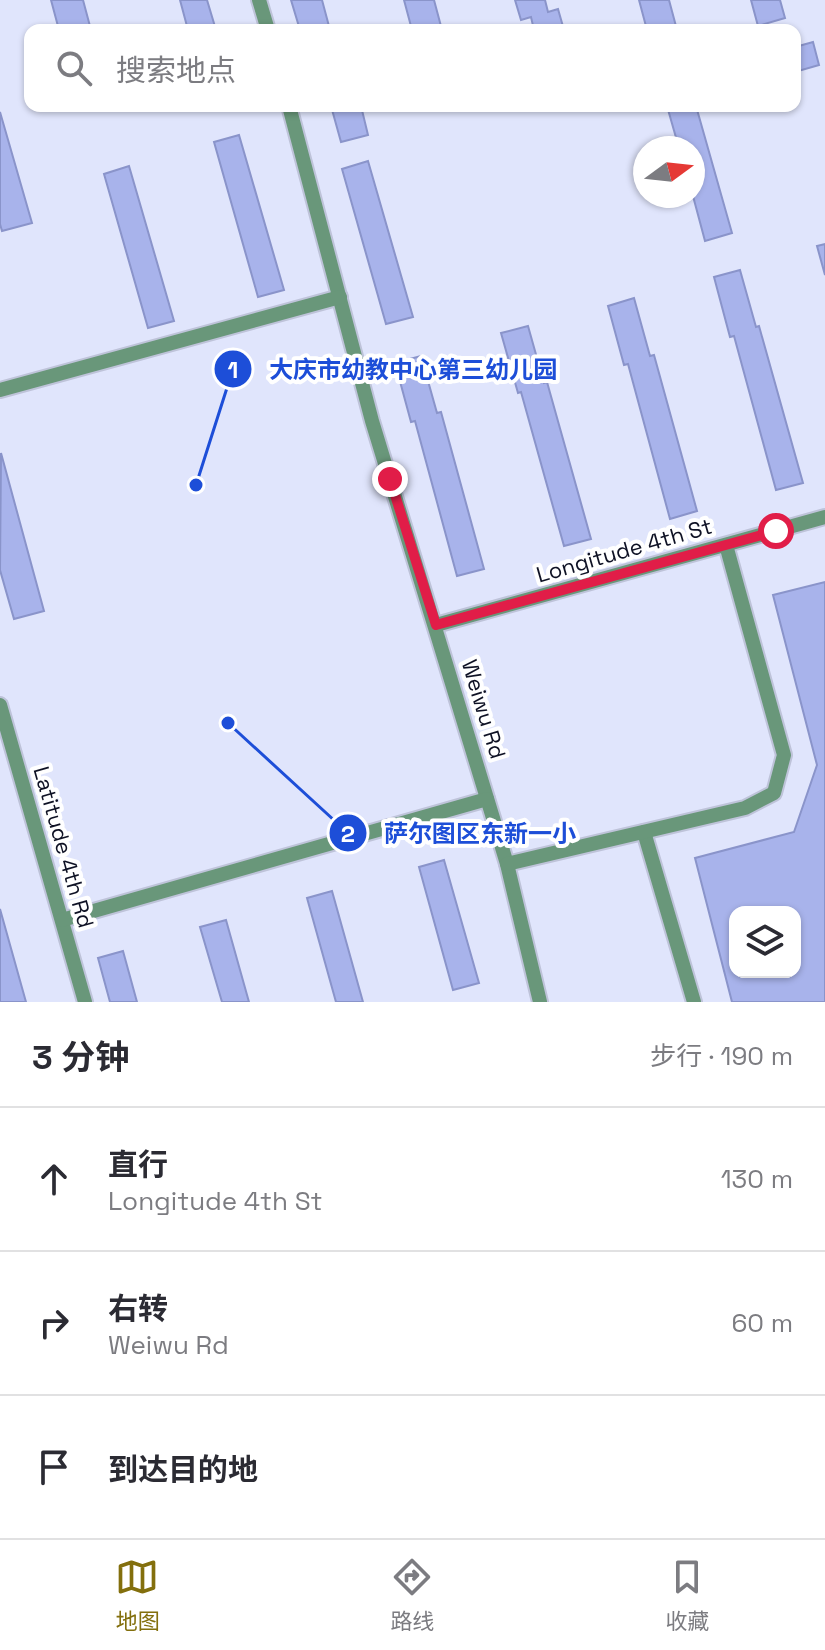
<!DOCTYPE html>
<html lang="zh">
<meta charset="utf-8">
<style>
:root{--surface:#fff;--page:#f2f2f3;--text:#2b2b33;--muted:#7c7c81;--line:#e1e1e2;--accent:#836f0d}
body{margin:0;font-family:"Space Grotesk","Noto Sans SC",sans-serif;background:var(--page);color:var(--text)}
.controls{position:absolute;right:24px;bottom:24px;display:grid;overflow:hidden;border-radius:16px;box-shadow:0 2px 6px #0004}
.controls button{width:72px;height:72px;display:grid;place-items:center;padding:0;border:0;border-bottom:2px solid var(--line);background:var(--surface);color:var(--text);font:40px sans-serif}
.compass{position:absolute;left:633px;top:136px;width:72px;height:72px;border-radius:50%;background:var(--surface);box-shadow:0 2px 6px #0004;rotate:75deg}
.stop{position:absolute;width:24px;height:24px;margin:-18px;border:6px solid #e11d48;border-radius:50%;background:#fff}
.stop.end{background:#e11d48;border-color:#fff;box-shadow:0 2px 8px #0008}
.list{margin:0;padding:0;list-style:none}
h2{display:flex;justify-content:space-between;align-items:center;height:104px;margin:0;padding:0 32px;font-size:34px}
h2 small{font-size:26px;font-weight:400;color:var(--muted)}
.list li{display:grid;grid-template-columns:52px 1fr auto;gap:24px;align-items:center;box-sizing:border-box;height:144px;padding:0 32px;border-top:2px solid var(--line)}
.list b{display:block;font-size:30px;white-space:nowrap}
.list p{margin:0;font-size:26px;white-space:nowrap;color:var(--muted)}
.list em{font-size:26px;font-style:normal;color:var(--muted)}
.icon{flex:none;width:44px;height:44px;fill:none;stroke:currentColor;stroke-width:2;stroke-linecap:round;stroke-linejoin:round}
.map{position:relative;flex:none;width:825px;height:1002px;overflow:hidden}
.search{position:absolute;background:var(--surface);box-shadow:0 2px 6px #0004;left:24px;right:24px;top:24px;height:88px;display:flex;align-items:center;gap:20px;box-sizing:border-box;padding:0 28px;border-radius:16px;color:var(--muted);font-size:30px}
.sheet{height:536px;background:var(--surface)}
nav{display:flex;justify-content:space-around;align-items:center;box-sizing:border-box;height:112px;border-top:2px solid var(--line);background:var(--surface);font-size:22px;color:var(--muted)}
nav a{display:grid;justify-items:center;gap:4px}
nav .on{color:var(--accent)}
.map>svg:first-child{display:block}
.building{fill:#a8b3eb;stroke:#8a94ca;stroke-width:2;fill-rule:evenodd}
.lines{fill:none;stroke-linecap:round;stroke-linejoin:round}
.street-casing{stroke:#bec3d9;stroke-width:18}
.street{stroke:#69977a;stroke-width:14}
.route{stroke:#e11d48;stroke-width:10}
.labels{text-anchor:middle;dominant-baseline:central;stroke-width:8;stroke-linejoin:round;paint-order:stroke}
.street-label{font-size:22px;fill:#0e1124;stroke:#fff}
.leader{fill:none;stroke:#1d4ed8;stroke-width:3}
.callout-dot{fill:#1d4ed8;stroke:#fff;stroke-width:3}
.mark-label{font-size:24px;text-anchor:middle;font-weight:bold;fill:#fff}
.callout-label{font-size:24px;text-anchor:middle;font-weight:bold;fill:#1d4ed8;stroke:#fff;stroke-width:8;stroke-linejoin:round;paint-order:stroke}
</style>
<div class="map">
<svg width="825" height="1002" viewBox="0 0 825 1002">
<rect width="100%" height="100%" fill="#e0e5fc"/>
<g class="building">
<polygon points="51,0 83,0 91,30 59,30"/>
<polygon points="180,0 207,0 216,30 188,30"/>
<polygon points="291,0 322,0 330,30 300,30"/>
<polygon points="404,0 434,0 442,30 412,30"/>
<polygon points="515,0 545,0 548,12 558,9 564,30 534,30 531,17 521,20"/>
<polygon points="639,0 669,0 677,30 647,30"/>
<polygon points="751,0 780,0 785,18 758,26"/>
<polygon points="813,42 819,65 795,72 795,47"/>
<polygon points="331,106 361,106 368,135 341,142"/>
<polygon points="667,106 696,106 732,233 705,241 693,196 693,148 679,148"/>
<polygon points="0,112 32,223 2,231 0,224"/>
<polygon points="239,135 284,290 258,297 214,142"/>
<polygon points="368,161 413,317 386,324 342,169"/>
<polygon points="129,166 174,321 148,328 104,174"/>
<polygon points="825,244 825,275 817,246"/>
<polygon points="740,270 756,327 759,326 803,483 776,490 734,336 730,337 714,277"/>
<polygon points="634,298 650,356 654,355 697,511 670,519 628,364 624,365 608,306"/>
<polygon points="528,326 544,383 547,382 591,539 564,546 521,392 518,393 501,333"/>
<polygon points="421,356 437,413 441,412 484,569 457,576 415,421 411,422 395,363"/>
<polygon points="1,453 44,611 14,619 0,570"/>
<path d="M825,582V1002H732L695,858L794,832L817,765L773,595ZM735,912H795V972H735Z"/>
<polygon points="444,860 479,983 453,990 419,867"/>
<polygon points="332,891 363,1002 336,1002 307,898"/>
<polygon points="0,909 26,1002 0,1002"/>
<polygon points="226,920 249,1002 222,1002 200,927"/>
<polygon points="123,951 137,1002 110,1002 98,958"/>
</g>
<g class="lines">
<defs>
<g id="street">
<polyline points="259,0 268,30"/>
<polyline points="289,106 372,421 507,864 540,1002"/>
<polyline points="0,390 340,297"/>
<polyline points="436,625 825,517"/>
<polyline points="0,705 85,1002"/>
<polyline points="644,832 694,1002"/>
<polyline points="507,864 745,808 774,793 784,755 726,545"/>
<polyline points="62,920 487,799"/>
</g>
</defs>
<use href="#street" class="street-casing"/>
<use href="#street" class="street"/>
</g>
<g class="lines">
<polyline class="route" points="390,479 436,625 776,531"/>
</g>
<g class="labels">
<g class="street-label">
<text transform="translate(624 550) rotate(-16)">Longitude 4th St</text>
<text transform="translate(484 709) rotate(73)">Weiwu Rd</text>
<text transform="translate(64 847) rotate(74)">Latitude 4th Rd</text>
</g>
</g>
<path class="leader" d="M196 485L233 369M228 723L348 833"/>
<g class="callout-dot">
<circle cx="196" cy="485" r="8"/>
<circle cx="228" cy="723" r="8"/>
<circle cx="233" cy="369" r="20"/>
<circle cx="348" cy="833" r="20"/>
</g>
<g class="mark-label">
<text x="233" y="378">1</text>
<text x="348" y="842">2</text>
</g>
<g class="callout-label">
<text x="413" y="378">大庆市幼教中心第三幼儿园</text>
<text x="480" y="842">萨尔图区东新一小</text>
</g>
</svg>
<div class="controls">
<button><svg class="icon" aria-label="layers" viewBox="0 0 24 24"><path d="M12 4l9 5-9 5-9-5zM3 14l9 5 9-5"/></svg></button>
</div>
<svg class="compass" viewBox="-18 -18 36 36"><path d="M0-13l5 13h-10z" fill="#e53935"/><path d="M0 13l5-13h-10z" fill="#7c7c81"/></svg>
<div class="stop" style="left:776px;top:531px"></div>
<div class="stop end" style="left:390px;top:479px"></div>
<div class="search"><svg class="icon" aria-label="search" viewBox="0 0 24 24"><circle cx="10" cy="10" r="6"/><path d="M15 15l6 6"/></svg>搜索地点</div>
</div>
<section class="sheet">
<h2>3 分钟<small>步行 · 190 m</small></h2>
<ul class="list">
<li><svg class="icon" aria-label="ahead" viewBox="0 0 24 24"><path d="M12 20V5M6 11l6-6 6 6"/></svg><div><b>直行</b><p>Longitude 4th St</p></div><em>130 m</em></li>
<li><svg class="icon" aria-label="right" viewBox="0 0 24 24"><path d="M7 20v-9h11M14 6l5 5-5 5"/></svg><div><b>右转</b><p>Weiwu Rd</p></div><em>60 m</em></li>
<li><svg class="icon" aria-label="arrive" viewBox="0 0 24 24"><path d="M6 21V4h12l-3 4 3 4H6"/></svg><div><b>到达目的地</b></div></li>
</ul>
</section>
<nav>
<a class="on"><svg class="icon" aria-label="map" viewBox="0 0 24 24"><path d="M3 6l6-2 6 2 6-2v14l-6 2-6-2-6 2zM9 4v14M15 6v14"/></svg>地图</a>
<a><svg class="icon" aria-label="directions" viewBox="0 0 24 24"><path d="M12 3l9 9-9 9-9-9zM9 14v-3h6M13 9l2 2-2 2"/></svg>路线</a>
<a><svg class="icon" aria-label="saved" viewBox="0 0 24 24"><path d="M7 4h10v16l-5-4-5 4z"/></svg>收藏</a>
</nav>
